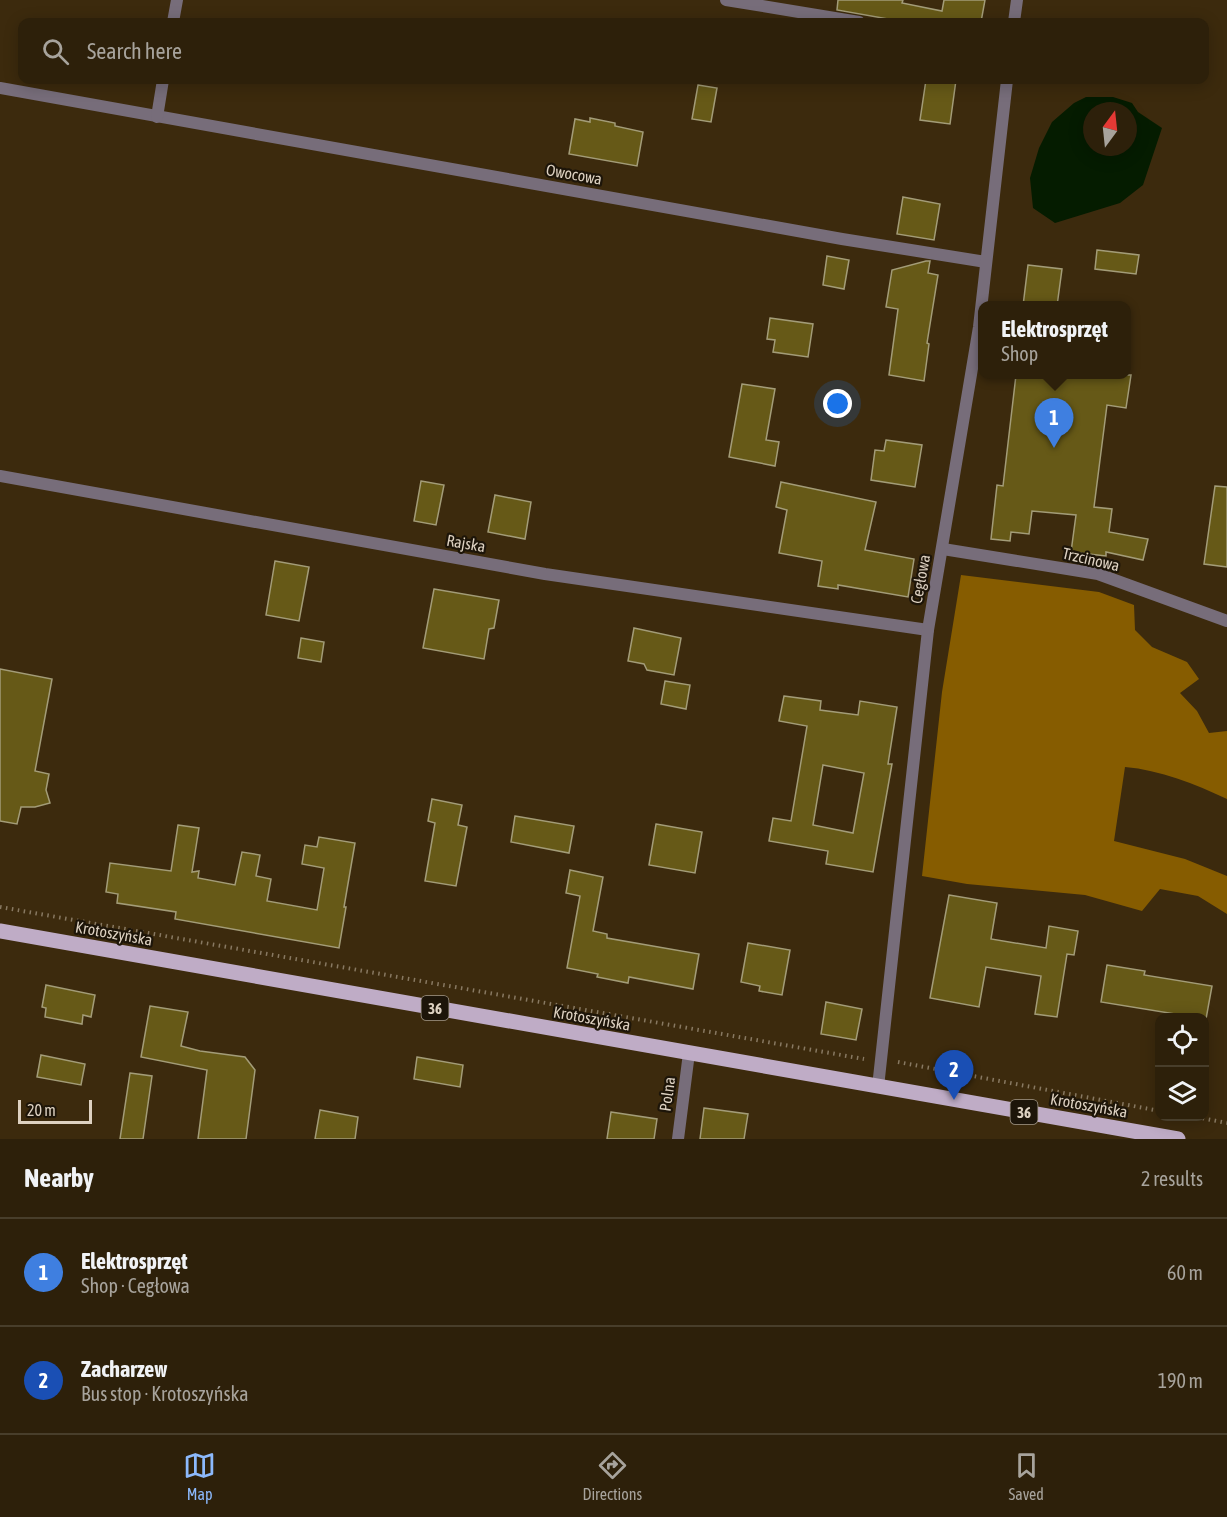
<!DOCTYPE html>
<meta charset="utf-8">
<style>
:root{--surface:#2d200a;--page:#392d18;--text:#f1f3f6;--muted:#a7a39c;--line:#483e2b;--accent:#8cb9fc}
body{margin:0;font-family:"Asap Condensed",sans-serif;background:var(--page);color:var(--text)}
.controls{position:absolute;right:18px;bottom:18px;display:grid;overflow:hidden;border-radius:12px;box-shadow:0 3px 15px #0003}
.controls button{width:54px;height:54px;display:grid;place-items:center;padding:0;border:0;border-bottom:2px solid var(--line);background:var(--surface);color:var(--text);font:30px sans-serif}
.compass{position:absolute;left:1083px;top:102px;width:54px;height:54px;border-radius:50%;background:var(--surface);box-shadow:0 3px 15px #0003;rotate:15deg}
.scale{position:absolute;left:18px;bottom:15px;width:74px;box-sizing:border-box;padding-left:6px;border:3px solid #ddd1c1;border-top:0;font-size:16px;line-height:21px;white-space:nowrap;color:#ddd1c1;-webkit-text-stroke:4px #1d1509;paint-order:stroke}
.you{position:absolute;left:838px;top:404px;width:21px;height:21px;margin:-15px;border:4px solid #fff;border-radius:50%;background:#1a73e8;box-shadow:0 0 0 9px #1a73e833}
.badge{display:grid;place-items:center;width:39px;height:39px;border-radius:50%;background:var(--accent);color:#fff;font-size:20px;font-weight:700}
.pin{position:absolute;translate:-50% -50px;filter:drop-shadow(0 2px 3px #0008)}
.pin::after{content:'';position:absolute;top:32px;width:21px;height:18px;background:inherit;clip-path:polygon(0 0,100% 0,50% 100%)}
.popup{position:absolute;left:978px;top:301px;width:153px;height:78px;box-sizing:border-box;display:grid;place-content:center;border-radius:12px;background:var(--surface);filter:drop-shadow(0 2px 4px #0005);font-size:20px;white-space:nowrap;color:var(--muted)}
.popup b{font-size:22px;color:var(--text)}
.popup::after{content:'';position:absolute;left:50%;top:100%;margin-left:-12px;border:12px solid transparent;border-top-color:var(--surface)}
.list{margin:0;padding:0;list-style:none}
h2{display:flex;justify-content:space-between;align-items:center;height:78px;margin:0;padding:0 24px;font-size:26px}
h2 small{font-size:20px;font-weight:400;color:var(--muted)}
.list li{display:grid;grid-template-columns:39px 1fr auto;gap:18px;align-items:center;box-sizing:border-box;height:108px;padding:0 24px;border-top:2px solid var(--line)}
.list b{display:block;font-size:22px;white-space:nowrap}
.list p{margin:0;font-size:20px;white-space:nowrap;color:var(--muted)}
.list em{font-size:20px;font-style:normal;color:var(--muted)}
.icon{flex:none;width:33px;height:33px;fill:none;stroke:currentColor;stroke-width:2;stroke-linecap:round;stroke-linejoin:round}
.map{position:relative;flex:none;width:1227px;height:1139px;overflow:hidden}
.search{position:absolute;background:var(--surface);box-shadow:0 3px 15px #0003;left:18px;right:18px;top:18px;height:66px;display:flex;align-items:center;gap:15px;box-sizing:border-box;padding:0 21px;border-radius:12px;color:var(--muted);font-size:22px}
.sheet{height:294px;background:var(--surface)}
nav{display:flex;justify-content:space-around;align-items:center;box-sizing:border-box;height:84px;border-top:2px solid var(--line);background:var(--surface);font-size:16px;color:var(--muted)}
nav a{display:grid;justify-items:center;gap:3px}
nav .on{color:var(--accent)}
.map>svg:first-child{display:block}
.forest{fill:#865c00}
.water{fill:#051c00;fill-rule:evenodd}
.building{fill:#665917;stroke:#a39c78;stroke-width:1.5;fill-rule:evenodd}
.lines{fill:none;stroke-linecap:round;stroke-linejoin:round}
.path{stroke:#887962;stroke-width:4;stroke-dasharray:1.5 4.5;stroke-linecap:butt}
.street{stroke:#776d7a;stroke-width:12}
.primary{stroke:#bfacc6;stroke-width:15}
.labels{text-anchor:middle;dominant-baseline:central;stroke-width:4.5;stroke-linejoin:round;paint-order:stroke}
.shield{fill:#1d1509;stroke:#a3998a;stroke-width:1.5}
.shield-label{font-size:15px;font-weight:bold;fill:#ddd1c1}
.street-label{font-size:16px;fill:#ddd1c1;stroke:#1d1509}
</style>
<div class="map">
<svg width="1227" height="1139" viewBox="0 0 1227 1139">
<rect width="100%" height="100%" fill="#3c2a0d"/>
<path class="forest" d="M961,575L1099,592L1134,605L1135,630L1152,647L1187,662L1199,679L1180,693L1197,711L1209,733L1227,731V799C1195,784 1160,770 1125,767L1114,841L1185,859L1227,876V914L1198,896L1160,889L1142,911L1085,895L967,884L922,876L942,692Z"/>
<path class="water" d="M1086,97H1113L1132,103L1138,112L1162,128L1143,185L1120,203L1055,223L1033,208L1030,178L1039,148L1052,122L1074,103ZM1092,111H1128V147H1092Z"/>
<g class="building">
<polygon points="838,0 903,0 902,3 942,11 944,0 985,0 981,22 954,20 954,22 905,22 837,10"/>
<polygon points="926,80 956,80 950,124 920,120"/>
<polygon points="698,85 717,88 711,122 692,119"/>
<polygon points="590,118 615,123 615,126 643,132 637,166 569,154 575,119 590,122"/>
<polygon points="903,197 940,204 934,240 897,234"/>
<polygon points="1097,250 1139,255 1136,274 1095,269"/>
<polygon points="827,256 849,260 844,289 823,285"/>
<polygon points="926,261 930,261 928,273 938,275 927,343 929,344 924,381 889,375 898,309 886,307 892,270"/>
<polygon points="1028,265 1062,269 1057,306 1023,306"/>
<polygon points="770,318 813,324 808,357 773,352 775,340 767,339"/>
<polygon points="1016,375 1131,375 1126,408 1107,405 1094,507 1112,509 1109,532 1148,539 1143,560 1106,552 1106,556 1071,552 1076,515 1032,511 1029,534 1011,532 1010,541 991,539 997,485 1003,486"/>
<polygon points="742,384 775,389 766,440 779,442 775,466 729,457"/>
<polygon points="886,440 922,445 915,487 871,480 875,450 884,451"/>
<polygon points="421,481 444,485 436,525 414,521"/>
<polygon points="781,482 876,502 865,550 914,559 908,597 838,585 838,589 818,586 822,561 779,553 787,510 776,507"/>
<polygon points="1215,486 1227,487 1227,567 1204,564"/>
<polygon points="495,495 531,502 525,539 488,532"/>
<polygon points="275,561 309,567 299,621 266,615"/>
<polygon points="434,589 499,600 494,628 489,629 484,659 423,648"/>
<polygon points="634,628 681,638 674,675 647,670 644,664 628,661"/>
<polygon points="301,638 324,642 321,662 298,658"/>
<polygon points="0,669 52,679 35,771 49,774 46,790 50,803 35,807 21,807 17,824 0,821"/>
<polygon points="665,681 690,685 686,709 661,704"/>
<path d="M784,696L821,701L820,710L858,715L860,701L897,707L888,764H892L873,872L826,864L828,851L769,841L773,818L791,821L807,726L779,721ZM823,765L864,773L853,833L813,825Z"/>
<polygon points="432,799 462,805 458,825 467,827 456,886 425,881 435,823 428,821"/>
<polygon points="515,816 574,826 569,853 511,842"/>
<polygon points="656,824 702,832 695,873 649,865"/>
<polygon points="178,825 199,828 192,872 199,871 198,878 235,885 242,852 260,855 256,876 271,879 267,901 317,910 324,868 302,864 305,845 317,847 319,837 355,843 344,907 346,907 339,948 175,919 176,912 117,903 118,894 106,892 110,863 171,871"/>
<polygon points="570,870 603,877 593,931 607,934 607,938 699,954 693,989 629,977 628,983 597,977 598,974 567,968 580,896 566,893"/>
<polygon points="949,895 997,903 991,939 1046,948 1049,926 1078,931 1074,955 1067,954 1057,1017 1035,1014 1041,976 986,967 979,1007 930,998"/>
<polygon points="748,943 790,950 782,995 759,991 760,986 741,982"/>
<polygon points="1107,965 1145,971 1144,975 1212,986 1206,1019 1101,1002"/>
<polygon points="46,985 95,995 91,1017 83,1015 82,1024 45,1017 46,1008 42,1007"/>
<polygon points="826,1002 862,1009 856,1040 821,1034"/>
<polygon points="150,1006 188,1012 181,1046 200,1051 245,1057 255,1070 246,1139 198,1139 207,1070 141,1057"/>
<polygon points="41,1055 85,1064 81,1085 37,1077"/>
<polygon points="417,1057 463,1065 460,1087 414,1079"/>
<polygon points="130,1073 152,1076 143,1139 120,1139"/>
<polygon points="704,1108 748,1114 744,1139 700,1139"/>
<polygon points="320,1110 358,1117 355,1139 315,1139"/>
<polygon points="611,1112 657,1119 654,1139 607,1139"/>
</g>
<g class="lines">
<g class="path">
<polyline points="0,907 864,1059"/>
<polyline points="898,1062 1160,1111"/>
<polyline points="1191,1116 1227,1123"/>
</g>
<g class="street">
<polyline points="726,0 859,22"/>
<polyline points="173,22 177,0"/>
<polyline points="1014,22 1017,0"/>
<polyline points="0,88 842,239 986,262"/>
<polyline points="157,117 163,80"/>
<polyline points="0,476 545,574 928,630"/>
<polyline points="943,549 1098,574 1227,621"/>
<polyline points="878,1087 928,630 979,327 1007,80"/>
<polyline points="678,1139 689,1053"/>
</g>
<polyline class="primary" points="0,931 1178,1139"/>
</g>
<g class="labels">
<g class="shield">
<rect x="421.5" y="996" width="27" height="24" rx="4.5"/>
<rect x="1010.5" y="1100" width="27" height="24" rx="4.5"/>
</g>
<g class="shield-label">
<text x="435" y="1008">36</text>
<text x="1024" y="1112">36</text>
</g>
<g class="street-label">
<text transform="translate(574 174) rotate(10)">Owocowa</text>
<text transform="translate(466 543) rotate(10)">Rajska</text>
<text transform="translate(1091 559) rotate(13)">Trzcinowa</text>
<text transform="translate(920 579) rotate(-80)">Cegłowa</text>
<text transform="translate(114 933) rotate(10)">Krotoszyńska</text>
<text transform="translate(592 1018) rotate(10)">Krotoszyńska</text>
<text transform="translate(667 1094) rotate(-82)">Polna</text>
<text transform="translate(1089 1105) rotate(10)">Krotoszyńska</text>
</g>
</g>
</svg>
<div class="controls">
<button><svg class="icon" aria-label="locate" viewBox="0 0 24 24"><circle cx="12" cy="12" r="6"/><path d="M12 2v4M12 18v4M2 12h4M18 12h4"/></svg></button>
<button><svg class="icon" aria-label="layers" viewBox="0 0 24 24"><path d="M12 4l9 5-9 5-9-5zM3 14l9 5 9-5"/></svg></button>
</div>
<svg class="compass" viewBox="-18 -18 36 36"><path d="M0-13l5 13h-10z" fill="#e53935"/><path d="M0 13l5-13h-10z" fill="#a7a39c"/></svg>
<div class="scale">20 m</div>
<div class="you"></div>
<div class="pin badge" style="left:1054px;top:448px;background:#3f7fe0">1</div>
<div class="popup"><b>Elektrosprzęt</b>Shop</div>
<div class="pin badge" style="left:954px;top:1100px;background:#1a4fb4">2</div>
<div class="search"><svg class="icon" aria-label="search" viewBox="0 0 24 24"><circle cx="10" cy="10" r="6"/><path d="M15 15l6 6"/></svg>Search here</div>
</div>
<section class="sheet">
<h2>Nearby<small>2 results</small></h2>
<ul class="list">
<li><span class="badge" style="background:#3f7fe0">1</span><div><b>Elektrosprzęt</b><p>Shop · Cegłowa</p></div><em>60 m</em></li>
<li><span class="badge" style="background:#1a4fb4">2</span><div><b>Zacharzew</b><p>Bus stop · Krotoszyńska</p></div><em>190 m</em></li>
</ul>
</section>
<nav>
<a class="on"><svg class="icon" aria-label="map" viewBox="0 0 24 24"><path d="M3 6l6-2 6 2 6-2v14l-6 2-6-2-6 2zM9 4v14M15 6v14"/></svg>Map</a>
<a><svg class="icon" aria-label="directions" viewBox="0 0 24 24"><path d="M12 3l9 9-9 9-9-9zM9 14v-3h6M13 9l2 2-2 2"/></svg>Directions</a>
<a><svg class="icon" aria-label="saved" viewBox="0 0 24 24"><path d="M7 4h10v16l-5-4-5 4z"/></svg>Saved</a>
</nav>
